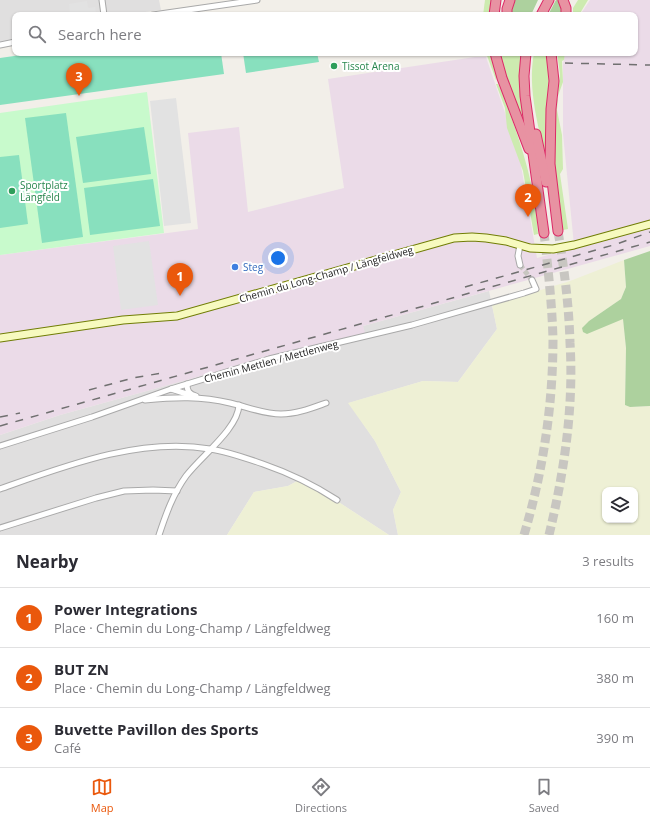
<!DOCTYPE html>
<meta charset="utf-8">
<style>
:root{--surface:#fff;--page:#f2f2f3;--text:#2b2b33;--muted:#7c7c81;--line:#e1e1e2;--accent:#ea580c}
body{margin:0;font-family:"Open Sans",sans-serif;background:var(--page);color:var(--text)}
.controls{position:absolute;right:12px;bottom:12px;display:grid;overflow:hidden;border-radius:8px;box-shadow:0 1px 3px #0004}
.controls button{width:36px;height:36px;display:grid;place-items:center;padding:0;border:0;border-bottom:1px solid var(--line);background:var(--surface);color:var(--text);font:20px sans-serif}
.you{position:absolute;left:278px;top:258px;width:14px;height:14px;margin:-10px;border:3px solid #fff;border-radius:50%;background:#1a73e8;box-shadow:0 0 0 6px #1a73e833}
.badge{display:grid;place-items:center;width:26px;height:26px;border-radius:50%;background:var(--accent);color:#fff;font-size:13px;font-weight:700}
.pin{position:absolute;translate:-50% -33px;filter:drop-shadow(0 1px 2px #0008)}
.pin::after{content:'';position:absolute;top:21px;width:14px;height:12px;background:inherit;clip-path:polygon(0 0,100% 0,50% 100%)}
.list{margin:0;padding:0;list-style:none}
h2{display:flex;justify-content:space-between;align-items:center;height:52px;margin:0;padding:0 16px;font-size:17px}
h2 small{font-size:13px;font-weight:400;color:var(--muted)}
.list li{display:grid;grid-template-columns:26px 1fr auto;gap:12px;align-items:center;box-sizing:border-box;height:60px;padding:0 16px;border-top:1px solid var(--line)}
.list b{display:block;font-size:15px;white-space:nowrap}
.list p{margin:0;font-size:13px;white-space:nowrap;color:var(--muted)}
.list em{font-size:13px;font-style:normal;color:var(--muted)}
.icon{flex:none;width:22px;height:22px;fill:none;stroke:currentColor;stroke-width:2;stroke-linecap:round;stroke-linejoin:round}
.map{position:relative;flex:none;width:650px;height:535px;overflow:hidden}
.search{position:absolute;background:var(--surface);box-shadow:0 1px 3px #0004;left:12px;right:12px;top:12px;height:44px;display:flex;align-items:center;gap:10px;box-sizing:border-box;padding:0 14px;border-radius:8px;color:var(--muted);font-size:15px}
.sheet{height:232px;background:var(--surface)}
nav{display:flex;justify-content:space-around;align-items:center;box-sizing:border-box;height:56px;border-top:1px solid var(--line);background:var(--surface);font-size:11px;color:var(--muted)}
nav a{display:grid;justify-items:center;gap:2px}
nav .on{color:var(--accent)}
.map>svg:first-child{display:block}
.residential{fill:#e0dfdf}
.industrial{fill:#ebdbe8}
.farmland{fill:#eef0d5;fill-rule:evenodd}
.grass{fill:#cdebb0}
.forest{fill:#add19e}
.park{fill:#c8facc}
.pitch{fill:#88e0be}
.parking{fill:#e2e2e2}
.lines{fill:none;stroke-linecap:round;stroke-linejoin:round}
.minor-tunnel{stroke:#c8c6c1;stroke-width:5;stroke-dasharray:5 2.5;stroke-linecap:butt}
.motorway-tunnel{stroke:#c8c6c1;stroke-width:9;stroke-dasharray:9 4.5;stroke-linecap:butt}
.minor-casing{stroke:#a9a9a9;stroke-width:7}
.secondary-casing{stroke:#707d05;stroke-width:9}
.motorway-casing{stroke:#dc2a67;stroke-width:11}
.minor{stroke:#fff;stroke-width:5}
.secondary{stroke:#f7fabf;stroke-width:7}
.motorway{stroke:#e892a2;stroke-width:9}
.rail{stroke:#707070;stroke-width:1.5;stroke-dasharray:8 8;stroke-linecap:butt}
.leisure-dot{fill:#2e9e5b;stroke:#fff;stroke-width:1.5}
.shop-dot{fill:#3f7fe0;stroke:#fff;stroke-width:1.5}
.labels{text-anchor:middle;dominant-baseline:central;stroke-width:4;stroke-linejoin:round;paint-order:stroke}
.leisure-label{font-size:10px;fill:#27864d;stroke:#fff;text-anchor:start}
.shop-label{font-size:10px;fill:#366cbe;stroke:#fff;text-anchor:start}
.street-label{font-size:10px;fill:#222;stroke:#fff}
</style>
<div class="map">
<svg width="650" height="535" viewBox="0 0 650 535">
<rect width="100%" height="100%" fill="#f2efe9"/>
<g class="residential">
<polygon points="0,0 159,0 161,10 137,13 137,15 15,15 15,42 0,44"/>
<polygon points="489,291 497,329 458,382 423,381 349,403 375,441 401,492 393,510 398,535 389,535 337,501 299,480 288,486 254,492 227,535 0,535 0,435 60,415 266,358 364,333 363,326"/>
</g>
<g class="industrial">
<polygon points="590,0 650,0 650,224 574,245 563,134 563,65 565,53 635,53 635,15 580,15"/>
<polygon points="475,57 486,57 519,154 537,258 650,228 650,246 363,326 365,333 266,358 60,415 0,435 0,255 198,229 188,133 239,127 248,212 344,188 328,79"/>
</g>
<g class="farmland">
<path d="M624,260L626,287L621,299L589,321L623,318L626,348L625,405L634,407L650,406V535H398L393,510L401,492L375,441L348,403L423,381L458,382L497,329L492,305L570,281ZM605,490H635V520H605Z"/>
<polygon points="299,480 337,501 389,535 227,535 254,492 288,486"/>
</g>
<g class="grass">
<polygon points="485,0 492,0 490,15 483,15"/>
<polygon points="578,0 588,0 579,15 573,15 573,8"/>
<polygon points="486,53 491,53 497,76 496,80"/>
<path d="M501,53H523L525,127C516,106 503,76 501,53Z"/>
<path d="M534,53H547L550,68L547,164C539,129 527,89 534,53Z"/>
<polygon points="557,53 565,53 564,60 562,61 563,82 558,96 560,74"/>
<path d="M496,84H498L504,97C520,141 536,186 538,234L534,235L523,171L507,128L505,108Z"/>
<polygon points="558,98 557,110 562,135 563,169 560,174 568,229 563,230 556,189 554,163 555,115 556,103"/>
</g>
<g class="forest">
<polygon points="513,0 538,0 531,15 509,15"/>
<polygon points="556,0 560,0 563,15 548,15"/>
<polygon points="650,251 650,406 630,407 625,405 626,348 623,319 587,334 583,332 582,328 589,321 621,299 626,287 624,260"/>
</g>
<polygon class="park" points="147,92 164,233 0,255 0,113"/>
<g class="pitch">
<polygon points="35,53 221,53 224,74 0,105 0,58"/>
<polygon points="243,53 317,53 319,62 246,73"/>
<polygon points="66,113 83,237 42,243 25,118"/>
<polygon points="144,127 151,174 83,183 76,137"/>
<polygon points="19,155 28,224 0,228 0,157"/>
<polygon points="153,179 160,226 90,235 84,188"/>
</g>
<g class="parking">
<polygon points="87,1 88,8 95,7 96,15 70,15 69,4"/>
<polygon points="176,98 191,223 164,226 150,101"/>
<polygon points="149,241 158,305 121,310 113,246"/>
</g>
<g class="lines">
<polyline class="minor-tunnel" points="520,265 532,280"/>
<g class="motorway-tunnel">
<path d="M524,535C543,471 553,406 553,339C552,304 548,268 544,233"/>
<path d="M549,535C564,473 574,407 570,343C569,305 564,268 558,231"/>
</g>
<defs>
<g id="minor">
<polyline points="102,0 104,15"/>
<polyline points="153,15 257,0"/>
<polyline points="0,45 15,42"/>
<polyline points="520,265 518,256 520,245"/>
<path d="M187,384C187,391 189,394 196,396"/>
<polyline points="171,389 190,395"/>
<path d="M145,400C175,397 201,396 230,403C247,407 264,414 281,414C297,414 312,408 326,403"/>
<polyline points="0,446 92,417 171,389 269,359 412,325 524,293 536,289 532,280"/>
<path d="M0,489C65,466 140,437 210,449C229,452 246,458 263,464C289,473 314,485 337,500"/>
<polyline points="0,528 96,498 124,491 153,490 177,491"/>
<path d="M159,535C166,514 173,494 186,476C201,456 238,429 239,405"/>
</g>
<polyline id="secondary" points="0,338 123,320 177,316 454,238 472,237 486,238 506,241 530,248 553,249 574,245 650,224"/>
<g id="motorway">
<polyline points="563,0 566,8 566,15"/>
<polyline points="494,15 496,0"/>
<polyline points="507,15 507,9 510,0"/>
<polyline points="541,15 549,0"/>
<polyline points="495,53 502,78 529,149"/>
<polyline points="526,53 524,76 525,96 544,233"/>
<polyline points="551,53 554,81 551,109 550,164 558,231"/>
<polyline points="536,134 546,182"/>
</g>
</defs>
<use href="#minor" class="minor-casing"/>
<use href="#secondary" class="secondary-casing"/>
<use href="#motorway" class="motorway-casing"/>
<use href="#minor" class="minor"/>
<use href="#secondary" class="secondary"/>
<use href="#motorway" class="motorway"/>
<g class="rail">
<polyline points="565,63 650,65"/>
<polyline points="465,287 617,244 650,232"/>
<polyline points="89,390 133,378 162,373"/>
<polyline points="0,417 20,413"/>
<polyline points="0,426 650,242"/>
</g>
</g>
<g class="leisure-dot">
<circle cx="334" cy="66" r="4"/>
<circle cx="12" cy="191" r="4"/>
</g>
<circle class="shop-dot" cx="235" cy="267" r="4"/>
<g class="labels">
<g class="leisure-label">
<text x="342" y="66">Tissot Arena</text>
<text x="20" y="185">Sportplatz<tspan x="20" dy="12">Längfeld</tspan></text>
</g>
<g class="shop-label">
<text x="243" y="267">Steg</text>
</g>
<g class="street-label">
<text transform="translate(326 274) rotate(-16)">Chemin du Long-Champ / Längfeldweg</text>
<text transform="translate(271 361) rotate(-15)">Chemin Mettlen / Mettlenweg</text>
</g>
</g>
</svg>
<div class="controls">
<button><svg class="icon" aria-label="layers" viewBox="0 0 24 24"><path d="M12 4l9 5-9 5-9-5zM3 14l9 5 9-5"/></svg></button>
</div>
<div class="you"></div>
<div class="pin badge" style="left:180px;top:296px">1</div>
<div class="pin badge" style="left:528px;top:217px">2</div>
<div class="pin badge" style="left:79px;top:96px">3</div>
<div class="search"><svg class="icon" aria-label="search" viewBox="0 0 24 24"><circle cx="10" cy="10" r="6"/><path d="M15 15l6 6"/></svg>Search here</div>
</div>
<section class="sheet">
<h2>Nearby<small>3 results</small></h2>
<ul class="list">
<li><span class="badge">1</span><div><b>Power Integrations</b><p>Place · Chemin du Long-Champ / Längfeldweg</p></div><em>160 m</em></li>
<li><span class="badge">2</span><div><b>BUT ZN</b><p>Place · Chemin du Long-Champ / Längfeldweg</p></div><em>380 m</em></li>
<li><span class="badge">3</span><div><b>Buvette Pavillon des Sports</b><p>Café</p></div><em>390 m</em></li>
</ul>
</section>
<nav>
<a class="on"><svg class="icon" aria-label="map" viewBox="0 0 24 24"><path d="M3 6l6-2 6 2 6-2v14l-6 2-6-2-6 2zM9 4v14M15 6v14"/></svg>Map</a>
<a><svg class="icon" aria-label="directions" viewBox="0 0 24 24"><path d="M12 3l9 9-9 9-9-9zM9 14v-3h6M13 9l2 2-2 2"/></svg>Directions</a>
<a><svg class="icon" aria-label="saved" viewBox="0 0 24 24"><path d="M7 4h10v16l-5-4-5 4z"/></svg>Saved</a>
</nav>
